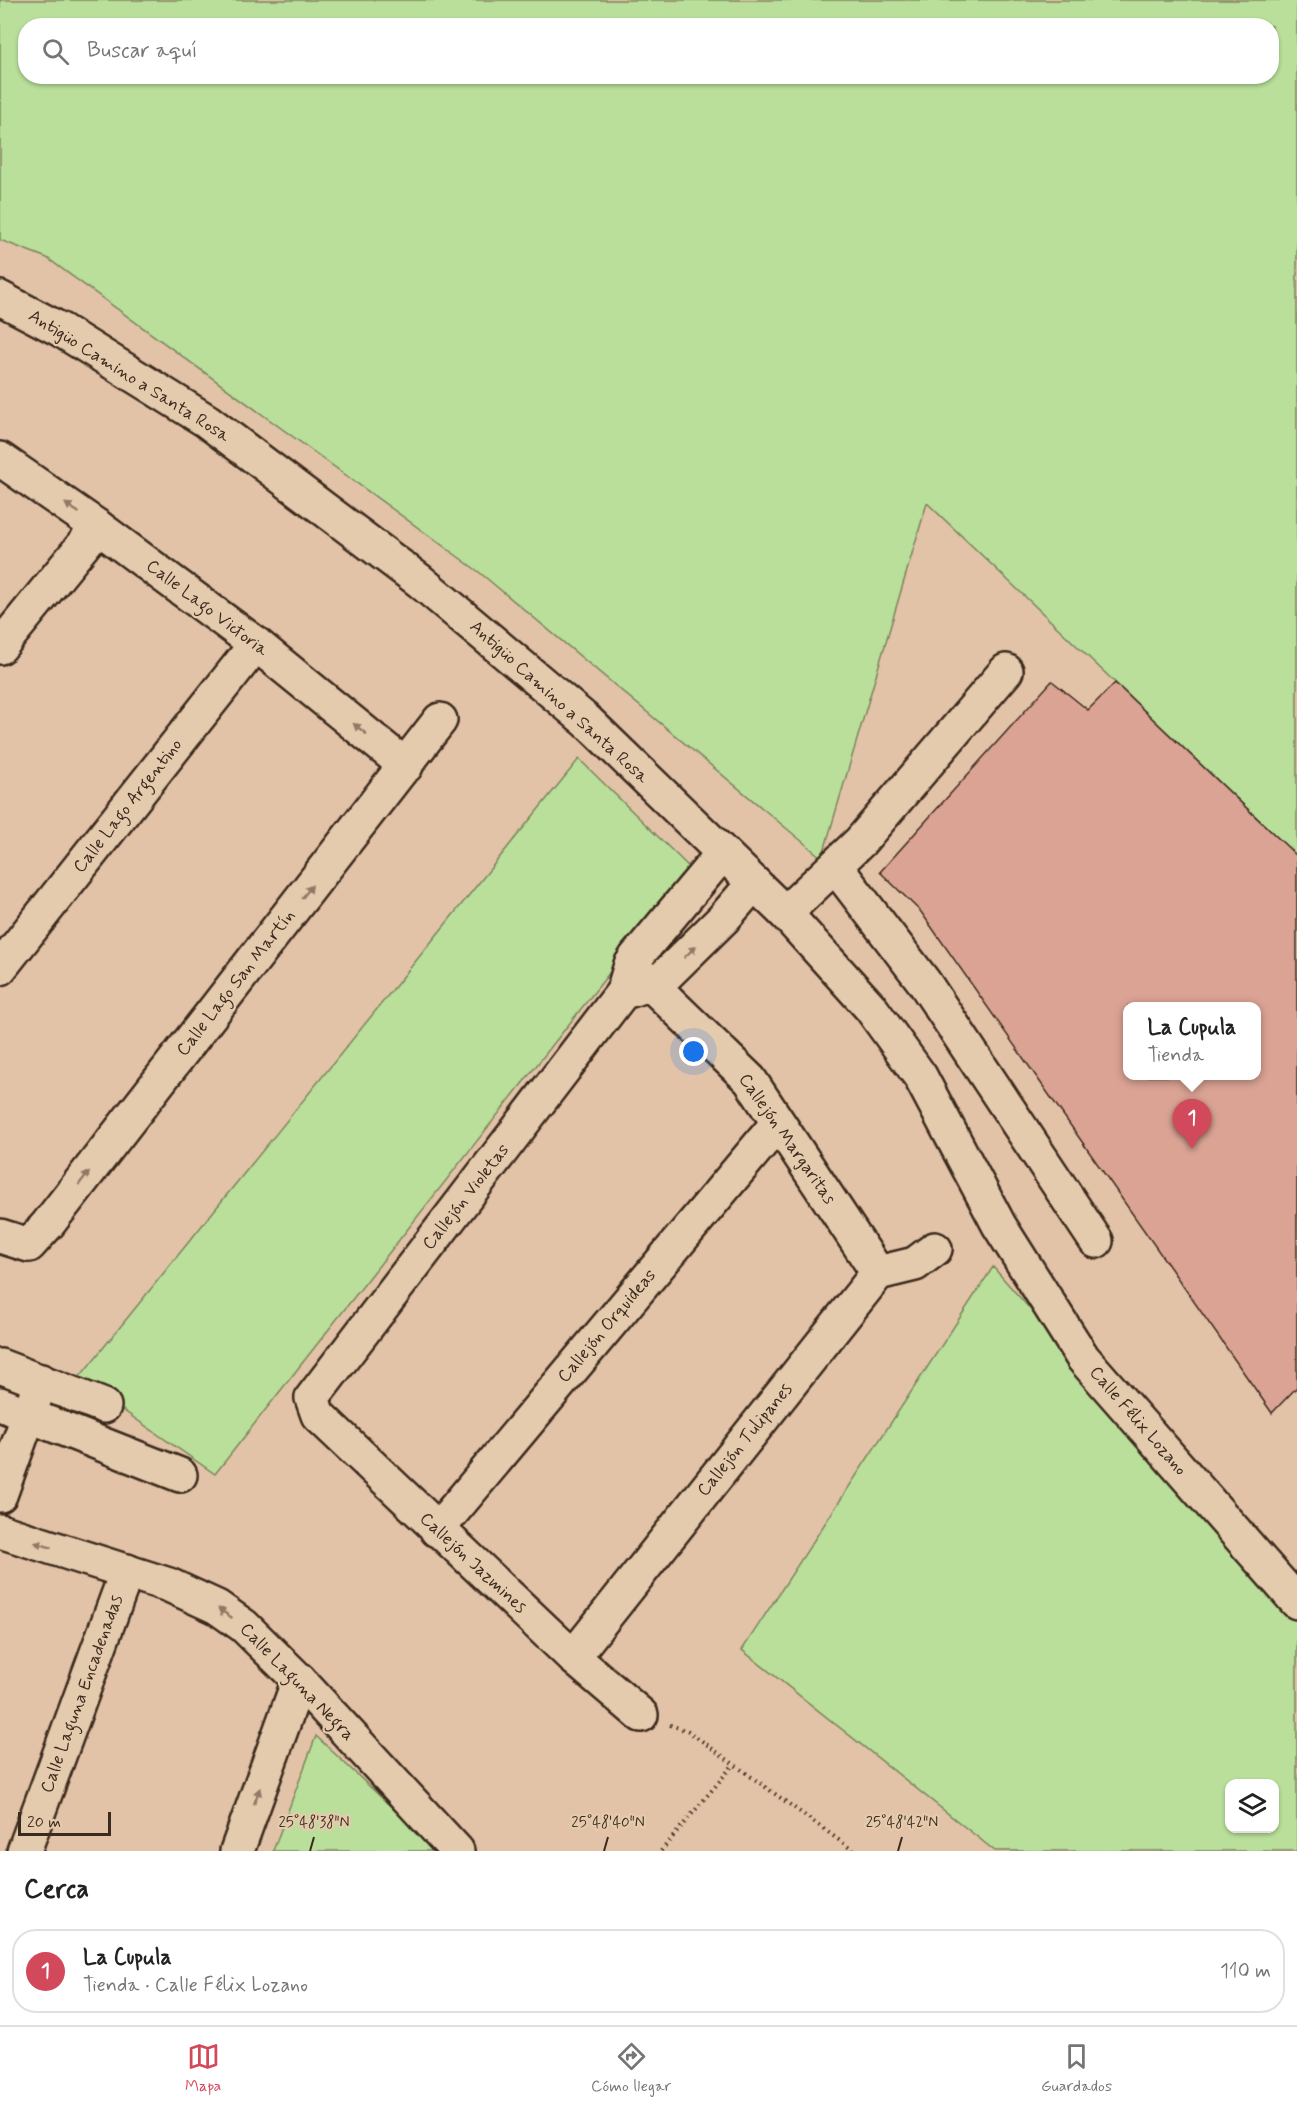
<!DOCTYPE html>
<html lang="es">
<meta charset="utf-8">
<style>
:root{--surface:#fff;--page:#f6f6f6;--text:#222;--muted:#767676;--line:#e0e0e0;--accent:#d1495b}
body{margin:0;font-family:Mynerve,sans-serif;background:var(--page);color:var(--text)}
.controls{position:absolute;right:18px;bottom:18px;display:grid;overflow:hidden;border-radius:12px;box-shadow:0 2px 4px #0004}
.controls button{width:54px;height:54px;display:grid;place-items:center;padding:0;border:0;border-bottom:2px solid var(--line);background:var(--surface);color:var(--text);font:30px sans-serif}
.scale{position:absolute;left:18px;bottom:15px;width:93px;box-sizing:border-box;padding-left:6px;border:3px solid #3b2a1e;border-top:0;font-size:16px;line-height:21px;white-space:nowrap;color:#3b2a1e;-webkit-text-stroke:4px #e5cbad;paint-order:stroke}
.you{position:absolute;left:694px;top:1052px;width:21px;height:21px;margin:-15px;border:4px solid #fff;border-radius:50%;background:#1a73e8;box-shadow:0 0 0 9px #1a73e833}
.badge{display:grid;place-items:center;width:39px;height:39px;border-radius:50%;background:var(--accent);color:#fff;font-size:20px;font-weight:700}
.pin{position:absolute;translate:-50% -50px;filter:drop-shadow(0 2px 3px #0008)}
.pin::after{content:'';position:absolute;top:32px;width:21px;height:18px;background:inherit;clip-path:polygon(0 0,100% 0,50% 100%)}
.popup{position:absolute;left:1123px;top:1002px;width:138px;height:78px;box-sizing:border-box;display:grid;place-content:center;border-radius:12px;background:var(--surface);filter:drop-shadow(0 2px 4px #0005);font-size:20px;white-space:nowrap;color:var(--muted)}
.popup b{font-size:22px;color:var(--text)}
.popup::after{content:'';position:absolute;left:50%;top:100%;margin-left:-12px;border:12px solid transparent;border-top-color:var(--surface)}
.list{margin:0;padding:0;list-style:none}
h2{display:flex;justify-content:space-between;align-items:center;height:78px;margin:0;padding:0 24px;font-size:26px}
h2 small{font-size:20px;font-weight:400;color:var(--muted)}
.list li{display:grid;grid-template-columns:39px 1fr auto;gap:18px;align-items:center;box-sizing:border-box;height:84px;margin:0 12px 12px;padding:0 12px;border:2px solid var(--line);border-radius:24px}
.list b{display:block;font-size:22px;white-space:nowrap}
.list p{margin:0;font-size:20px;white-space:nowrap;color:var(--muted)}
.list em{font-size:20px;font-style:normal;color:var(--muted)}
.icon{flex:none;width:33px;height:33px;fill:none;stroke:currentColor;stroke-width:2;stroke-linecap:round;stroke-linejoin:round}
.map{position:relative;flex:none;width:1297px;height:1851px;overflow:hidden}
.search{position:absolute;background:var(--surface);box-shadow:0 2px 4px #0004;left:18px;right:18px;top:18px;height:66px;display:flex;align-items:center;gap:15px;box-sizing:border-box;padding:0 21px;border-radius:24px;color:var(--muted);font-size:22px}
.sheet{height:174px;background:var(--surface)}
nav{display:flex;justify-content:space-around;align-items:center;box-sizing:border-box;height:84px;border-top:2px solid var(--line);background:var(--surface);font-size:16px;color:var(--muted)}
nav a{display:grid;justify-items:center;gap:3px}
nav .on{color:var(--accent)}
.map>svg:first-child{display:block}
.green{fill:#b9df9a;stroke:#7a845c;stroke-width:1.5;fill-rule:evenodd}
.building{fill:#dba394;stroke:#3b2a1e;stroke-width:1.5;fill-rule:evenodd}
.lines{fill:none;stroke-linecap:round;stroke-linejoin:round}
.minor-casing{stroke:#3b2a1e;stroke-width:38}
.path{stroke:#3b2a1e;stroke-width:4;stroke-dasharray:1.5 4.5;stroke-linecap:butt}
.minor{stroke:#e5cbad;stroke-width:33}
.oneway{fill:#907a66}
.ticks{fill:none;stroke:#3b2a1e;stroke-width:2}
.labels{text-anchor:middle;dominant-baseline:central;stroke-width:4.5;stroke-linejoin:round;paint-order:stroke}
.street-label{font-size:18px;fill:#3b2a1e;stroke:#e5cbad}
.ticks-label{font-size:15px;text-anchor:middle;fill:#3b2a1e;stroke:#e5cbad;stroke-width:4.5;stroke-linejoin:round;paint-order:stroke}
</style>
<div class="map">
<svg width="1297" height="1851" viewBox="0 0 1297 1851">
<rect width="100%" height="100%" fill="#e3c3a8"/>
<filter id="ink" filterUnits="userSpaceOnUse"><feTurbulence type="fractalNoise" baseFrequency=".0167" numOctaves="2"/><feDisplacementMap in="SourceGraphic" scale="12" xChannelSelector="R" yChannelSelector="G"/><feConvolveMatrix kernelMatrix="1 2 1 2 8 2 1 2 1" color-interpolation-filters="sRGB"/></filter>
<g filter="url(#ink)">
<g class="green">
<path d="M0,0H1297V856L927,503L822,858L479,572L47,258L0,240ZM26,26H1272V76H26Z"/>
<polygon points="579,759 691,869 215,1474 78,1379"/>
<path d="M993,1267L1297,1613V1851H995L742,1650ZM1230,1784H1274V1828H1230Z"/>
<polygon points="316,1736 438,1851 273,1851"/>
</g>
<path class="building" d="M1052,681L1088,710L1115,683L1297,856V1387L1272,1413L921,912L880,872ZM1128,1006H1256V1076H1128Z"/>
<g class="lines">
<defs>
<g id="minor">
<polyline points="0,298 61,330 207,421 420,581 588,722 785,913 871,1008 920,1076 999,1225 1083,1358 1297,1602"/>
<polyline points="0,459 98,527 256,644 406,766"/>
<polyline points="0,647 98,527"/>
<polyline points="835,866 924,982 1096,1241"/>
<polyline points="785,913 860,842 1006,671"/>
<polyline points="631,965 750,1080 878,1273"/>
<polyline points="0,968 256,644"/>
<polyline points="631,990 663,978 723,919 754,883"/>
<polyline points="0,1236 29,1245 48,1224 440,720"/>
<polyline points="0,1366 104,1406"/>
<polyline points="0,1404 180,1475"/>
<polyline points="0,1495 41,1381"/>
<polyline points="437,1530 778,1123"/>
<polyline points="0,1531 169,1585 217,1607 244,1626 299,1680 457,1851"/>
<polyline points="573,1657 878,1273 915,1264 935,1249"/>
<polyline points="641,1715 573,1657 318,1415 312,1398 623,992 631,965 636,957 723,853"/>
<polyline points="24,1851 127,1571"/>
<polyline points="237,1851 299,1680"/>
</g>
</defs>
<use href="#minor" class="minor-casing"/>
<g class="path">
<polyline points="670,1725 688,1731 854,1851"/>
<polyline points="661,1851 733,1765"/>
</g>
<use href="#minor" class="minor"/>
</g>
<defs><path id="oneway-solid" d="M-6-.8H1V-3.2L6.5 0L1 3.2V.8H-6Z" transform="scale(1.5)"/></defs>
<g class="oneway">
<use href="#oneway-solid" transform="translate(72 508) rotate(-146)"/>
<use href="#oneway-solid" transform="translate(360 729) rotate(-141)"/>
<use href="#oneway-solid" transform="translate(307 892) rotate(-52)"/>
<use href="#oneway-solid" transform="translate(690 952) rotate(-44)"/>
<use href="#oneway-solid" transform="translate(84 1178) rotate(-52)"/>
<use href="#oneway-solid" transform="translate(43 1545) rotate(-163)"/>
<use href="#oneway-solid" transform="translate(225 1613) rotate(-146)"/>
<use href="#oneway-solid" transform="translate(257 1796) rotate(-70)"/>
</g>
</g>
<path class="ticks" d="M310,1851L314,1837M604,1851L608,1837M898,1851L902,1837"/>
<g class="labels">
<g class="street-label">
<text transform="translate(129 376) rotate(32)">Antigüo Camino a Santa Rosa</text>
<text transform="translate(207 608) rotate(37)">Calle Lago Victoria</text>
<text transform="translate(559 702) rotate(42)">Antigüo Camino a Santa Rosa</text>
<text transform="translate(128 806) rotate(-52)">Calle Lago Argentino</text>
<text transform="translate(236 983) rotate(-52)">Calle Lago San Martín</text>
<text transform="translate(787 1139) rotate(55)">Callejón Margaritas</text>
<text transform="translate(466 1197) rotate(-52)">Callejón Violetas</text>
<text transform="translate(607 1326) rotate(-50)">Callejón Orquideas</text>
<text transform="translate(1138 1421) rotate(49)">Calle Félix Lozano</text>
<text transform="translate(745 1440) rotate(-51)">Callejón Tulipanes</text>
<text transform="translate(473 1563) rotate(43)">Callejón Jazmines</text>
<text transform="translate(297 1682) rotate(46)">Calle Laguna Negra</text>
<text transform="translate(82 1694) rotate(-70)">Calle Laguna Encadenadas</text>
</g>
</g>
<g class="ticks-label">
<text x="314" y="1827">25°48'38"N</text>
<text x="608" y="1827">25°48'40"N</text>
<text x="902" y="1827">25°48'42"N</text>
</g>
</svg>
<div class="controls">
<button><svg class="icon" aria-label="layers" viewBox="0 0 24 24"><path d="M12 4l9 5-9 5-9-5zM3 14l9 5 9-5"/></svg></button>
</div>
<div class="scale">20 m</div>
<div class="you"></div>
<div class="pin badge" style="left:1192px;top:1149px">1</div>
<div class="popup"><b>La Cupula</b>Tienda</div>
<div class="search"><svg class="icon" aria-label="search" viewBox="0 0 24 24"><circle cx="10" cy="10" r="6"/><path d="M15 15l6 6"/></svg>Buscar aquí</div>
</div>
<section class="sheet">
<h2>Cerca<small></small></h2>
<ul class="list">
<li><span class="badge">1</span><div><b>La Cupula</b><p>Tienda · Calle Félix Lozano</p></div><em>110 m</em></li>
</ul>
</section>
<nav>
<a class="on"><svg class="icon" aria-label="map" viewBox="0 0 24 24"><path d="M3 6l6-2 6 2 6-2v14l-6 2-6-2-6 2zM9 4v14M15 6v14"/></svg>Mapa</a>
<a><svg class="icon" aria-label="directions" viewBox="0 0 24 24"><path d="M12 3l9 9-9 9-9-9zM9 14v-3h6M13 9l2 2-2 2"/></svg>Cómo llegar</a>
<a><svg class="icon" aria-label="saved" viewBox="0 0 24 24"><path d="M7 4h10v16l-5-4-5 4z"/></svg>Guardados</a>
</nav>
